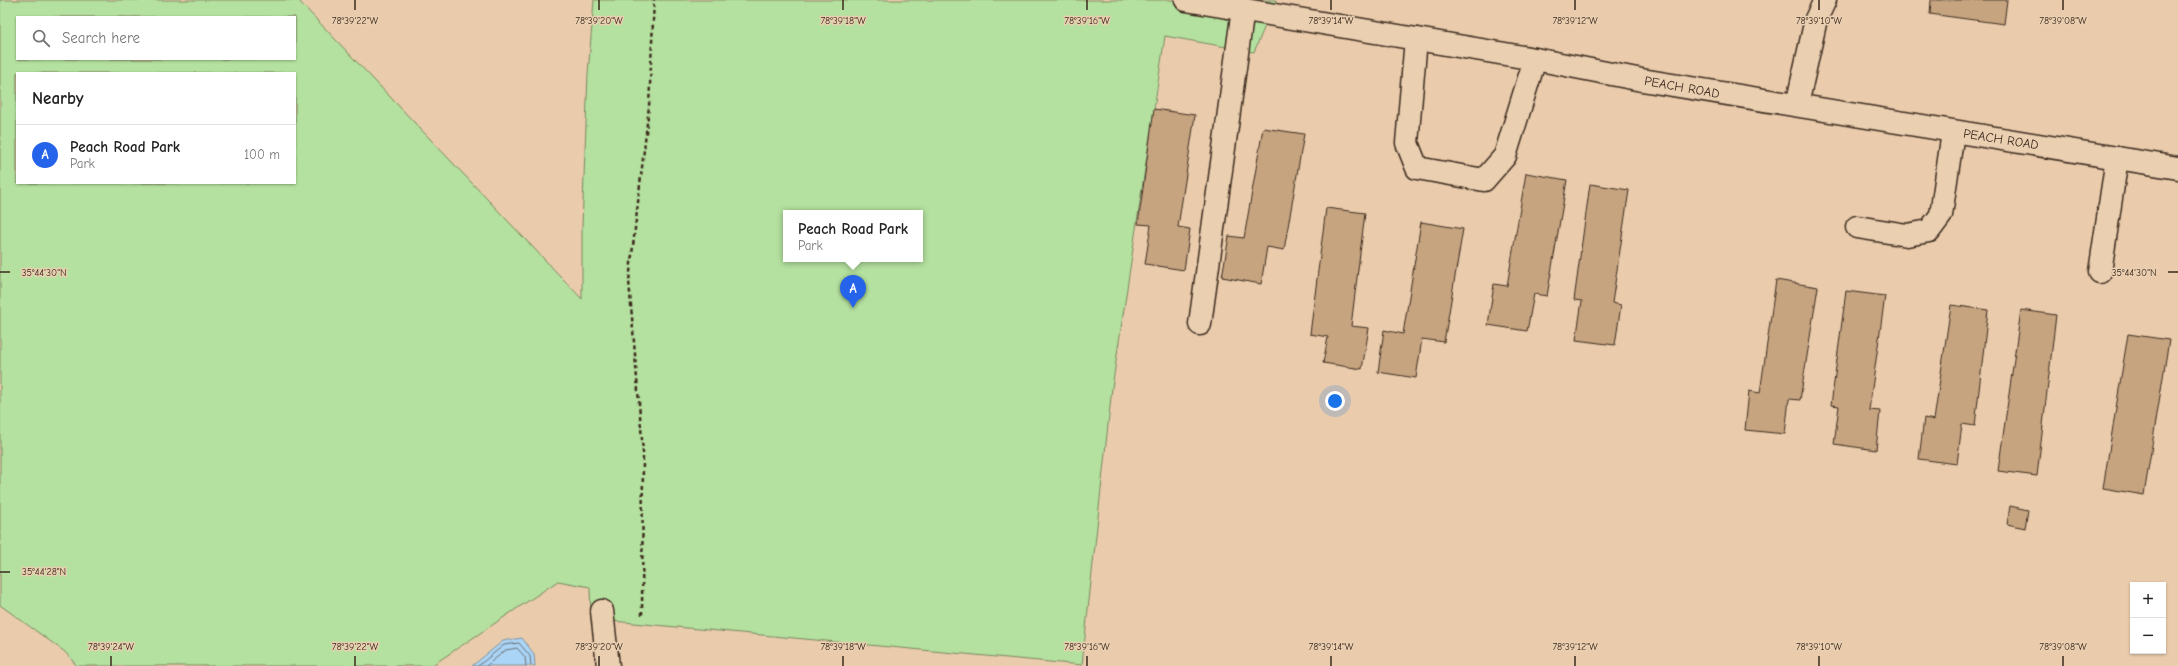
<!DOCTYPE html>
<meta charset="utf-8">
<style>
:root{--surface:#fff;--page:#f6f6f6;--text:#222;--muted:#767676;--line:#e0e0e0;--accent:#2563eb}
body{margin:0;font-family:"Comic Neue",sans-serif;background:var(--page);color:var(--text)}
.controls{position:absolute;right:12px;bottom:12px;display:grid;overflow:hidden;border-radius:0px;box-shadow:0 1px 3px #0004}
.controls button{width:36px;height:36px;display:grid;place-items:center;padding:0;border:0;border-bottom:1px solid var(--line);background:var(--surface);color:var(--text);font:20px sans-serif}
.you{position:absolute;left:1335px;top:401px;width:14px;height:14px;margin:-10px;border:3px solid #fff;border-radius:50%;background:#1a73e8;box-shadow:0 0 0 6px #1a73e833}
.badge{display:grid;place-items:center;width:26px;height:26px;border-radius:50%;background:var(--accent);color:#fff;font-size:13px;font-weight:700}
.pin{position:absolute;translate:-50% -33px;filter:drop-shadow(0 1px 2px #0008)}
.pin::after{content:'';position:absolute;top:21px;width:14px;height:12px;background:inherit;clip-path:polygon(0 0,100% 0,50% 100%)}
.popup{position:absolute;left:783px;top:210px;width:140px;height:52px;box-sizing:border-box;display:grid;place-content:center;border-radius:0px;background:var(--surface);filter:drop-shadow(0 1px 3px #0005);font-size:13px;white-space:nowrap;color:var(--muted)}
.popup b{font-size:15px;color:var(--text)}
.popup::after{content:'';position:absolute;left:50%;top:100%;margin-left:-8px;border:8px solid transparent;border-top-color:var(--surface)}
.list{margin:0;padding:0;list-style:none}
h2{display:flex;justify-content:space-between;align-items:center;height:52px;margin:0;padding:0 16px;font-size:17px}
h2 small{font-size:13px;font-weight:400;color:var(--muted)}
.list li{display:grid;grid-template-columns:26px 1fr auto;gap:12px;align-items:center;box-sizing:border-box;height:60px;padding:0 16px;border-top:1px solid var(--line)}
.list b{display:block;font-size:15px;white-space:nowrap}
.list p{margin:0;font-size:13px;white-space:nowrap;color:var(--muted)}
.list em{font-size:13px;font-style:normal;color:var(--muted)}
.icon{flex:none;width:22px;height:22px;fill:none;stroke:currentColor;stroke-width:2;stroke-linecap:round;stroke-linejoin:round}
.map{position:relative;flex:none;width:2178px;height:666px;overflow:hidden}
.search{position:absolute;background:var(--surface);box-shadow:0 1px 3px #0004;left:16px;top:16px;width:280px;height:44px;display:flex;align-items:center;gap:10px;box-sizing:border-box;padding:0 14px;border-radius:0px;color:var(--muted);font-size:15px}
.panel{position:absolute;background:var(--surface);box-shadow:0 1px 3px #0004;left:16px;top:72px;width:280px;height:112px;border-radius:0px}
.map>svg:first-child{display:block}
.green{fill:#b4e19f;stroke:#78865e;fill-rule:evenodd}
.water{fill:#abd5f6;stroke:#7e91a0}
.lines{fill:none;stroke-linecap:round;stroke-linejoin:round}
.shore{stroke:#686e74;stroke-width:1}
.building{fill:#c6a480;stroke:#3b2a1e}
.minor-casing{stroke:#3b2a1e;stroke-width:25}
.path{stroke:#3b2a1e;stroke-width:2.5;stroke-dasharray:4 3;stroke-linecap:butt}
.minor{stroke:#eacfb1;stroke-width:22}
.ticks{fill:none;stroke:#3b2a1e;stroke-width:1.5}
.labels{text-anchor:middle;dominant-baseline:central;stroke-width:3;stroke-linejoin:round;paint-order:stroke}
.street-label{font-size:13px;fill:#3b2a1e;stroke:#eacfb1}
.ticks-label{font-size:10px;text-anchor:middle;fill:#3b2a1e;stroke:#eacfb1;stroke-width:3;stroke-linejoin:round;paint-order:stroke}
</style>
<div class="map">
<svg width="2178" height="666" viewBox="0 0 2178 666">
<rect width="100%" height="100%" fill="#eaccac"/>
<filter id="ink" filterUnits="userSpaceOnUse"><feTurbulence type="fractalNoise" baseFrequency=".025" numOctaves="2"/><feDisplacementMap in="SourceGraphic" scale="8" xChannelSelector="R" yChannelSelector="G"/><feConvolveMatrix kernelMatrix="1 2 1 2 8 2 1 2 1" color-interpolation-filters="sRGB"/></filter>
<g filter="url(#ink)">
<path class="green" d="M0,0H298L582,299V227L588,74L594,0H1276L1254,52L1165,36L1112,388L1082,665L591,619L590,587L558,581L431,666H77L65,652L0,605ZM17,17H295V59H17ZM17,73H295V183H17ZM786,213H920V259H786Z"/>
<polygon class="water" points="522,638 534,654 535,666 472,666 503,641"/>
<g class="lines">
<g class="shore">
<polyline points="478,666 504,645 519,643 530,656 531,666"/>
<polyline points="486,666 506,650 517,648 525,657 526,666"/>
</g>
</g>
<g class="building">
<polygon points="1931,0 2007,0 2004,24 1930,14"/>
<polygon points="1154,109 1195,115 1178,227 1190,229 1184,270 1145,264 1151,225 1138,224"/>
<polygon points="1263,128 1304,134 1284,250 1267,247 1261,284 1222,277 1229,236 1244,238"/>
<polygon points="1526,173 1567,180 1547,296 1534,294 1527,331 1488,325 1494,284 1507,286"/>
<polygon points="1590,184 1629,190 1612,303 1621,305 1615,345 1576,340 1582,301 1574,300"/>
<polygon points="1326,208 1365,213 1351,326 1369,328 1362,369 1323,363 1328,337 1310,334"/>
<polygon points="1421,222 1463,229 1444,342 1422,339 1416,378 1378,372 1384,330 1403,334"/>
<polygon points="1776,280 1818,287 1800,400 1789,399 1785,434 1745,430 1749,391 1760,393"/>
<polygon points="1846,291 1885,296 1869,410 1880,411 1876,450 1834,444 1839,406 1831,405"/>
<polygon points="1951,305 1988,310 1975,426 1962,424 1957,464 1919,459 1924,418 1934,420"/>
<polygon points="2021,310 2056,315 2037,476 1998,471"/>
<polygon points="2128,334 2169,340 2144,495 2103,488"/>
<polygon points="2010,506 2028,510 2025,528 2007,524"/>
</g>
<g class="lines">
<defs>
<g id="minor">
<polyline points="1186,0 1535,59 1642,80 2178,168"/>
<polyline points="1416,39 1407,143 1417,168 1484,180 1505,156 1535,59"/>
<polyline points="1797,105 1816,19 1825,0"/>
<polyline points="1857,227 1907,235 1929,231 1941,215 1953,132"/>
<polyline points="2100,272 2117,158"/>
<polyline points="1200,324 1243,9"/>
<polyline points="602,611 608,666"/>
</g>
</defs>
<use href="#minor" class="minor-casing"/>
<polyline class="path" points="642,615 643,452 629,281 649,106 654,0"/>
<use href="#minor" class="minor"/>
</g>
</g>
<path class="ticks" d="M355,0V10M599,0V10M843,0V10M1087,0V10M1331,0V10M1575,0V10M1819,0V10M2063,0V10M0,272H10M2168,272H2178M0,572H10M111,656V666M355,656V666M599,656V666M843,656V666M1087,656V666M1331,656V666M1575,656V666M1819,656V666M2063,656V666"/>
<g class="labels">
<g class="street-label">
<text transform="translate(1682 87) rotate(10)">PEACH ROAD</text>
<text transform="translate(2001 139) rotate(9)">PEACH ROAD</text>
</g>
</g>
<g class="ticks-label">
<text x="355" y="24">78°39'22"W</text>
<text x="599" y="24">78°39'20"W</text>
<text x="843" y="24">78°39'18"W</text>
<text x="1087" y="24">78°39'16"W</text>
<text x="1331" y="24">78°39'14"W</text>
<text x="1575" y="24">78°39'12"W</text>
<text x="1819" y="24">78°39'10"W</text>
<text x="2063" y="24">78°39'08"W</text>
<text x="44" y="276">35°44'30"N</text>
<text x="2134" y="276">35°44'30"N</text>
<text x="44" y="575">35°44'28"N</text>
<text x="111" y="650">78°39'24"W</text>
<text x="355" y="650">78°39'22"W</text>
<text x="599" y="650">78°39'20"W</text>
<text x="843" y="650">78°39'18"W</text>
<text x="1087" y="650">78°39'16"W</text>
<text x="1331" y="650">78°39'14"W</text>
<text x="1575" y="650">78°39'12"W</text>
<text x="1819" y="650">78°39'10"W</text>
<text x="2063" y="650">78°39'08"W</text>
</g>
</svg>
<div class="controls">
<button>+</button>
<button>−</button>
</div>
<div class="you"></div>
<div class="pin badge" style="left:853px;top:308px">A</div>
<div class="popup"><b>Peach Road Park</b>Park</div>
<div class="search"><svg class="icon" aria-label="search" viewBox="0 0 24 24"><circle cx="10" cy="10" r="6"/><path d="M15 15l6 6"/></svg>Search here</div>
<section class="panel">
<h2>Nearby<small></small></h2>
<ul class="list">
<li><span class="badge">A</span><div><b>Peach Road Park</b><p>Park</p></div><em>100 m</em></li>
</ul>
</section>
</div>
